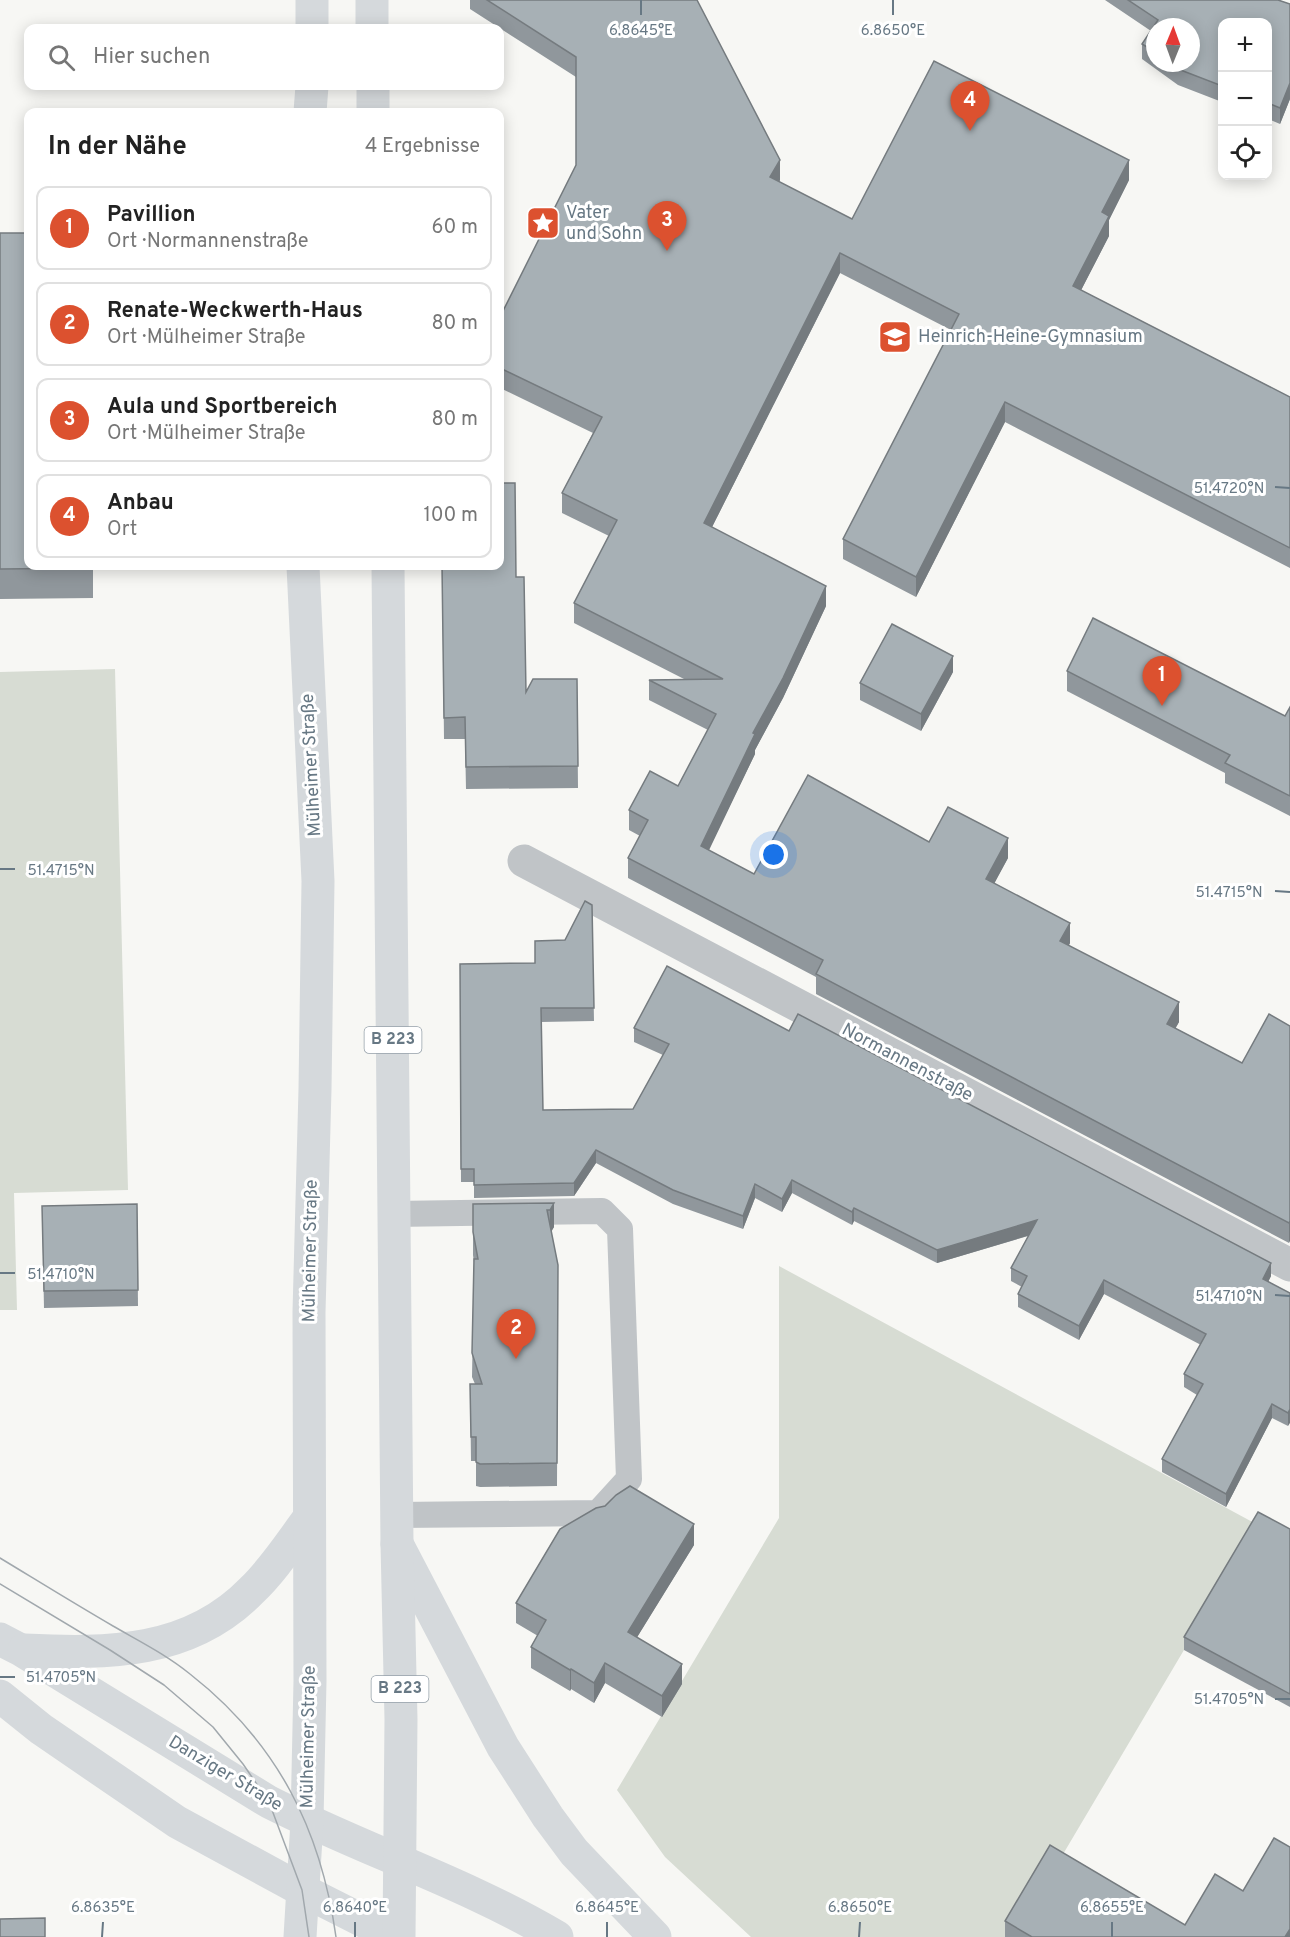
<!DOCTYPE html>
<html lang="de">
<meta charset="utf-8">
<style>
:root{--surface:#fff;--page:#f2f2f2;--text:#222;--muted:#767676;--line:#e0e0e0;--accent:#dc512f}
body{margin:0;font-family:Overpass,sans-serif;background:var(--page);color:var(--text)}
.controls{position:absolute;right:18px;top:18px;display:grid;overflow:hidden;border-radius:12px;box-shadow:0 3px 15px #0003}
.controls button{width:54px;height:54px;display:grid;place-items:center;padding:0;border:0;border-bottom:2px solid var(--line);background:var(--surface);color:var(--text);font:30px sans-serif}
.compass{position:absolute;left:1146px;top:18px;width:54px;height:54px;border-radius:50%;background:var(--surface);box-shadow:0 3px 15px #0003;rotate:1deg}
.you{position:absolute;left:774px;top:855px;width:21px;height:21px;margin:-15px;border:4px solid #fff;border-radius:50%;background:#1a73e8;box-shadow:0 0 0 9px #1a73e833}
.badge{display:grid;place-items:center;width:39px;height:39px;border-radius:50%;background:var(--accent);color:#fff;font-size:20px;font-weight:700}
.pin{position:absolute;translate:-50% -50px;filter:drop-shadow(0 2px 3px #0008)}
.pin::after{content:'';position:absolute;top:32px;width:21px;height:18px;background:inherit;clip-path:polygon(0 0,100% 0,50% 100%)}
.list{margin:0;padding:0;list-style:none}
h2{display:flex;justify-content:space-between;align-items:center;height:78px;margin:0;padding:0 24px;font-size:26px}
h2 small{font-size:20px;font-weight:400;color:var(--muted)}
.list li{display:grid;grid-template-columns:39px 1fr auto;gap:18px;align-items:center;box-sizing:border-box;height:84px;margin:0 12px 12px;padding:0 12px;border:2px solid var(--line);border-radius:12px}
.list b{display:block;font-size:22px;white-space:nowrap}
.list p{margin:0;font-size:20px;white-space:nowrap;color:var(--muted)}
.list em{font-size:20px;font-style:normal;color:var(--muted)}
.icon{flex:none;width:33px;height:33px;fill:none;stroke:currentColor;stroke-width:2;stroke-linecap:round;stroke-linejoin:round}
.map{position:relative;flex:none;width:1290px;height:1937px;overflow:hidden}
.search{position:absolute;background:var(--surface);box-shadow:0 3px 15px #0003;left:24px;top:24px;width:480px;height:66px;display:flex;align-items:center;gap:15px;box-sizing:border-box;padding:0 21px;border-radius:12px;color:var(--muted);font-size:22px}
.panel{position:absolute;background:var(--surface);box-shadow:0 3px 15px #0003;left:24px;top:108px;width:480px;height:462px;border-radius:12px}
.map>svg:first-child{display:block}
.green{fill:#d7dcd3}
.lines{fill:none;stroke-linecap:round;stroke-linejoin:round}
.lane{stroke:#c0c4c7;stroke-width:26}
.street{stroke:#c0c4c7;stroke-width:33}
.secondary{stroke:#d5d9dc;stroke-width:33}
.primary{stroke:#d5d9dc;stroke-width:33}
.tram{stroke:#a1a8ad;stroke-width:1.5}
.wall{fill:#90979c;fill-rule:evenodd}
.shaded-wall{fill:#757b7f}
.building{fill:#a7b0b5;stroke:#757b7f;stroke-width:1.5}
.ticks{fill:none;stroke:#677884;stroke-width:2}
.labels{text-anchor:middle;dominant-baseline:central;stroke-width:6;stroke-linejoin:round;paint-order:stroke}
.shield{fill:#fff;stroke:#95a0a9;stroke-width:1.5}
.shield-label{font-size:16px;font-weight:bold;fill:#677884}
.poi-label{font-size:18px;fill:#677884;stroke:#fff;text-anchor:start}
.street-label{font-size:18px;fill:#677884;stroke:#fff}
.ticks-label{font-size:15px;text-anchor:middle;fill:#677884;stroke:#fff;stroke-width:6;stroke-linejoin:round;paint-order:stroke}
</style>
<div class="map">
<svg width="1290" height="1937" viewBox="0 0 1290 1937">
<rect width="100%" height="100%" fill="#f7f7f4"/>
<g class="green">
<polygon points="115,669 128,1190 14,1193 17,1310 0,1310 0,672"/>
<polygon points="779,1266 1258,1525 1014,1937 751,1937 665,1857 617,1790 779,1518"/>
</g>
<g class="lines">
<polyline class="lane" points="394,1214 602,1211 620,1229 629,1479 598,1513 397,1515"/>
<polyline class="street" points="524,861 1290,1265"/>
<g class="secondary">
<polyline points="397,1544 503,1747 548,1817 574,1852 655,1937"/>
<path d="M0,1639L21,1650L269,1802C364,1850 466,1883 557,1937"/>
<path d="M24,1650C108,1654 190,1654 252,1590C274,1569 291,1542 309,1518"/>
<polyline points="0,1696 41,1729 177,1822 302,1890 395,1937"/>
</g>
<g class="primary">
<polyline points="312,0 312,28"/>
<polyline points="372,0 372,28"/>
<polyline points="373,86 373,112"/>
<polyline points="310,112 312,86"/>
<polyline points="388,566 397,1544 401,1719 399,1937"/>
<polyline points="300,1937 307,1821 310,1681 309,1312 315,1089 318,881 303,566"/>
</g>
<g class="tram">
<path d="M0,1558C38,1581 75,1604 113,1626C139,1641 167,1655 190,1674C277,1742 321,1829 336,1937"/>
<polyline points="0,1584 110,1650 164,1685 213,1727 243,1764 269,1802 302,1890 309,1937"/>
</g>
</g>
<g class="wall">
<polygon points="470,0 697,0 780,180 779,182 852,219 1129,180 1109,220 1109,236 1081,290 1290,397 1290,568 1005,422 916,597 843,559 843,539 951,330 840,273 712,527 826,606 783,698 755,750 755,754 708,850 754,874 929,842 1008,858 994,883 1070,943 1069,945 1179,1022 1175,1028 1242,1063 1290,1026 1289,1243 816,994 816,977 628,878 628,858 640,836 629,830 629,810 678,786 708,730 649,700 649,680 684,679 574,623 574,603 609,536 562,513 562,493 593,433 500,388 500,317 576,165 576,77 470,9"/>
<path d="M1105,0H1278L1290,4V99L1280,124L1268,119V22H1222V102L1178,85L1142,59V44L1151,31ZM1155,27L1191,63H1155Z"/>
<polygon points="0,233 93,566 93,598 0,599"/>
<polygon points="442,566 516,577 526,692 577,679 578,788 466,789 465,739 444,739"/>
<polygon points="1067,671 1285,716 1290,707 1290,816 1225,783 1225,773 1067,691"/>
<polygon points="953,672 921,731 860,700 860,683"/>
<polygon points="592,905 594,1021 541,1022 543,1110 633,1109 663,1055 634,1042 634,1028 789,1031 1271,1276 1268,1282 1290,1293 1288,1426 1272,1418 1226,1507 1162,1472 1162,1459 1197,1395 1184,1387 1184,1374 1201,1345 1104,1294 1079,1340 1018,1307 1018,1294 1022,1287 1011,1281 1011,1268 1028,1236 937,1263 854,1221 852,1225 792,1193 782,1212 755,1198 743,1229 673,1204 596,1163 574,1196 474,1198 474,1182 461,1182 460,964 535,963 565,940"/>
<polygon points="554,1203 554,1227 551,1231 558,1265 557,1486 480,1487 476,1486 476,1461 471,1461 470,1384 475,1384 472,1377 474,1263 473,1255 473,1204"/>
<polygon points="137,1204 138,1306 44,1308 42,1206"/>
<polygon points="605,1506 694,1545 637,1637 682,1684 662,1717 605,1683 594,1703 571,1689 570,1691 531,1668 531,1647 538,1636 516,1623 516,1603"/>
<polygon points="1290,1529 1290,1707 1184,1650 1184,1637"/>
<polygon points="1243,1891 1290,1937 1005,1937 1005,1921 1185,1925"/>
</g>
<g class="shaded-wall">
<polygon points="1290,83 1290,99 1280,124 1280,108"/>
<polygon points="780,160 780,180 770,197 770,177"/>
<polygon points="1129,160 1129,180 1109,220 1109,236 1073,306 1073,286 1102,212"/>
<polygon points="840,253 840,273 704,543 704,523"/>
<polygon points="1005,402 1005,422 916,597 916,577"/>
<polygon points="826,586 826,606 783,698 755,750 755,754 701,867 701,846 753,733"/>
<polygon points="953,656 953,672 921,731 921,714"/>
<polygon points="1008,838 1008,858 986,899 986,879"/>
<polygon points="1070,923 1070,943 1060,961 1060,941"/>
<polygon points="1179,1002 1179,1022 1167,1044 1167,1024"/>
<polygon points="596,1150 596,1163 574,1196 574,1183"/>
<polygon points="792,1180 792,1193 782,1212 782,1199"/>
<polygon points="755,1184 755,1198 743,1229 743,1216"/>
<polygon points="554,1203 554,1227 550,1234 550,1210"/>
<polygon points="854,1208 854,1221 852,1225 852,1212"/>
<polygon points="1037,1220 1037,1233 937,1263 937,1250"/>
<polygon points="1290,1221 1290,1241 1289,1243 1289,1223"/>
<polygon points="1271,1263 1271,1276 1263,1292 1263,1279"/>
<polygon points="1104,1280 1104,1294 1079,1340 1079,1326"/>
<polygon points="1272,1404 1272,1418 1226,1507 1226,1494"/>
<polygon points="1290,1409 1290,1423 1288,1426 1288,1413"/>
<polygon points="694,1524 694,1545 628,1652 628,1632"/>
<polygon points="605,1663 605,1683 594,1703 594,1683"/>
<polygon points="682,1664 682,1684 662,1717 662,1696"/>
<polygon points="571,1669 571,1689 570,1691 570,1670"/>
<polygon points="1290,1929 1290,1937 1285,1937"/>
</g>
<g class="building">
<polygon points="487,0 697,0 780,160 770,177 852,219 934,61 1129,160 1102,212 1109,216 1073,286 1290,397 1290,548 1005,402 916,577 843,539 959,314 840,253 704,523 826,586 783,678 753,733 755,734 701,846 754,874 808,775 929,842 948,807 1008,838 986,879 1070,923 1060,941 1179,1002 1167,1024 1242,1063 1269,1014 1290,1026 1290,1221 1289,1223 816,974 823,960 628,858 648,820 629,810 650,771 678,786 716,714 649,680 723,679 574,603 617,520 562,493 602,417 500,368 500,317 576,165 576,57"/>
<polygon points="1128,0 1278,0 1290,4 1290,83 1280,108 1268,103 1268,22 1222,22 1222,86 1178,69 1170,63 1191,63 1191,27 1155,27 1155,52 1142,44 1158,20"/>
<polygon points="0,233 28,233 28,566 93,566 93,568 0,569"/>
<polygon points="500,483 515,483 516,577 524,577 526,692 533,679 577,679 578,766 466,767 465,717 444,718 442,566 500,566"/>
<polygon points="1093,618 1285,716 1290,707 1290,796 1225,763 1230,755 1067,671"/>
<polygon points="892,624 953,656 921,714 860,683"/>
<polygon points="585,901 592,905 594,1008 541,1008 543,1110 633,1109 669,1044 634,1028 667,966 789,1031 798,1014 1271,1263 1263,1279 1290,1293 1290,1409 1288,1413 1272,1404 1226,1494 1162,1459 1203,1384 1184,1374 1206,1334 1104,1280 1079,1326 1018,1294 1027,1276 1011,1268 1037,1220 937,1250 854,1208 852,1212 792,1180 782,1199 755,1184 743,1216 673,1190 596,1150 574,1183 474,1185 474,1169 461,1169 460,964 535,963 535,941 565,940"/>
<polygon points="554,1203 550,1210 547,1210 558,1265 557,1463 480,1464 476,1462 476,1437 471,1437 470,1384 482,1384 472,1353 474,1259 478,1259 473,1232 473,1204"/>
<polygon points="137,1204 138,1290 44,1291 42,1206"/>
<polygon points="630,1486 694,1524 628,1632 682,1664 662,1696 605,1663 594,1683 571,1669 570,1670 531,1647 546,1620 516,1603 560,1529 596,1508 605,1506 616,1495"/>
<polygon points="1258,1512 1290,1529 1290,1694 1184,1637"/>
<polygon points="1274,1838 1290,1847 1290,1929 1285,1937 1032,1937 1005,1921 1050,1845 1185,1925 1215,1874 1243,1891"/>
<polygon points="45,1918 45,1937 0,1937 0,1919"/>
</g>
<path class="ticks" d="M641,15V0M893,15V0M1275,487L1290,488M0,869H15M1275,891L1290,892M0,1273H15M1275,1295L1290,1296M0,1677H15M1275,1699H1290M102,1937L103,1922M355,1937V1922M607,1937V1922M859,1937L860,1922M1112,1937V1922"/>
<defs>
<symbol id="sight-square" viewBox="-11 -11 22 22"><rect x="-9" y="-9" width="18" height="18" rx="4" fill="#dc512f" stroke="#fff"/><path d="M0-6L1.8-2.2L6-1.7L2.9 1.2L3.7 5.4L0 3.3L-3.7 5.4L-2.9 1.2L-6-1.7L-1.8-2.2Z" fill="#fff"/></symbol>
<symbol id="school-square" viewBox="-11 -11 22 22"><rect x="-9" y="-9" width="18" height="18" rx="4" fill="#dc512f" stroke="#fff"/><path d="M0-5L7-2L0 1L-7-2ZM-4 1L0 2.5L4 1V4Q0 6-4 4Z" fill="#fff"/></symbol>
</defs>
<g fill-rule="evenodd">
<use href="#sight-square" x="524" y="204" width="38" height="38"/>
<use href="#school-square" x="876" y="318" width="38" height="38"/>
</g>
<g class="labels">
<g class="shield">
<rect x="364.5" y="1027" width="57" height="26" rx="4.5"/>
<rect x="371.5" y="1676" width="57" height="26" rx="4.5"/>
</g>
<g class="shield-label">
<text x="393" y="1040">B 223</text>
<text x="400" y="1689">B 223</text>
</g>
<g class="poi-label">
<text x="566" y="213">Vater<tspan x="566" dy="21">und Sohn</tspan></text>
<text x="918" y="337">Heinrich-Heine-Gymnasium</text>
</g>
<g class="street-label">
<text transform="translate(312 765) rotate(-93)">Mülheimer Straße</text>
<text transform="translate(907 1063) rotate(28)">Normannenstraße</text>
<text transform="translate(311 1251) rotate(-89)">Mülheimer Straße</text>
<text transform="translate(309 1737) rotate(-89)">Mülheimer Straße</text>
<text transform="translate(225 1774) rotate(31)">Danziger Straße</text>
</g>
</g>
<g class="ticks-label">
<text x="641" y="35">6.8645°E</text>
<text x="893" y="35">6.8650°E</text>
<text x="1229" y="493">51.4720°N</text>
<text x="61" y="875">51.4715°N</text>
<text x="1229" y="897">51.4715°N</text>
<text x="61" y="1279">51.4710°N</text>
<text x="1229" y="1301">51.4710°N</text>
<text x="61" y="1682">51.4705°N</text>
<text x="1229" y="1704">51.4705°N</text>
<text x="103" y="1912">6.8635°E</text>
<text x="355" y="1912">6.8640°E</text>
<text x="607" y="1912">6.8645°E</text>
<text x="860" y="1912">6.8650°E</text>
<text x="1112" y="1912">6.8655°E</text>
</g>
</svg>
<div class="controls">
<button>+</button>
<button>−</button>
<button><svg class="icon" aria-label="locate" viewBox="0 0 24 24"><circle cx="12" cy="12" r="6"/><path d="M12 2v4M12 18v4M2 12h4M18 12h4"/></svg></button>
</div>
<svg class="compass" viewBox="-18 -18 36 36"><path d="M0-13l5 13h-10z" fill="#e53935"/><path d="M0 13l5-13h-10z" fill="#767676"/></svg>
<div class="you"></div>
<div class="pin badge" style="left:1162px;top:706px">1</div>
<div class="pin badge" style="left:516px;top:1359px">2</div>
<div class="pin badge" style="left:667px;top:251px">3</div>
<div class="pin badge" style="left:970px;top:131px">4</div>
<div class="search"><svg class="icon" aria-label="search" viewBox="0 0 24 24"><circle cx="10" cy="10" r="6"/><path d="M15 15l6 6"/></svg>Hier suchen</div>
<section class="panel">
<h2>In der Nähe<small>4 Ergebnisse</small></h2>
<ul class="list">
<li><span class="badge">1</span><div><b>Pavillion</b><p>Ort · Normannenstraße</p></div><em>60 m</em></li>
<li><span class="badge">2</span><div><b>Renate-Weckwerth-Haus</b><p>Ort · Mülheimer Straße</p></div><em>80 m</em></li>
<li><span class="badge">3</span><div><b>Aula und Sportbereich</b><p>Ort · Mülheimer Straße</p></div><em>80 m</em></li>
<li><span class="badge">4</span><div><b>Anbau</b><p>Ort</p></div><em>100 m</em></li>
</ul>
</section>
</div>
